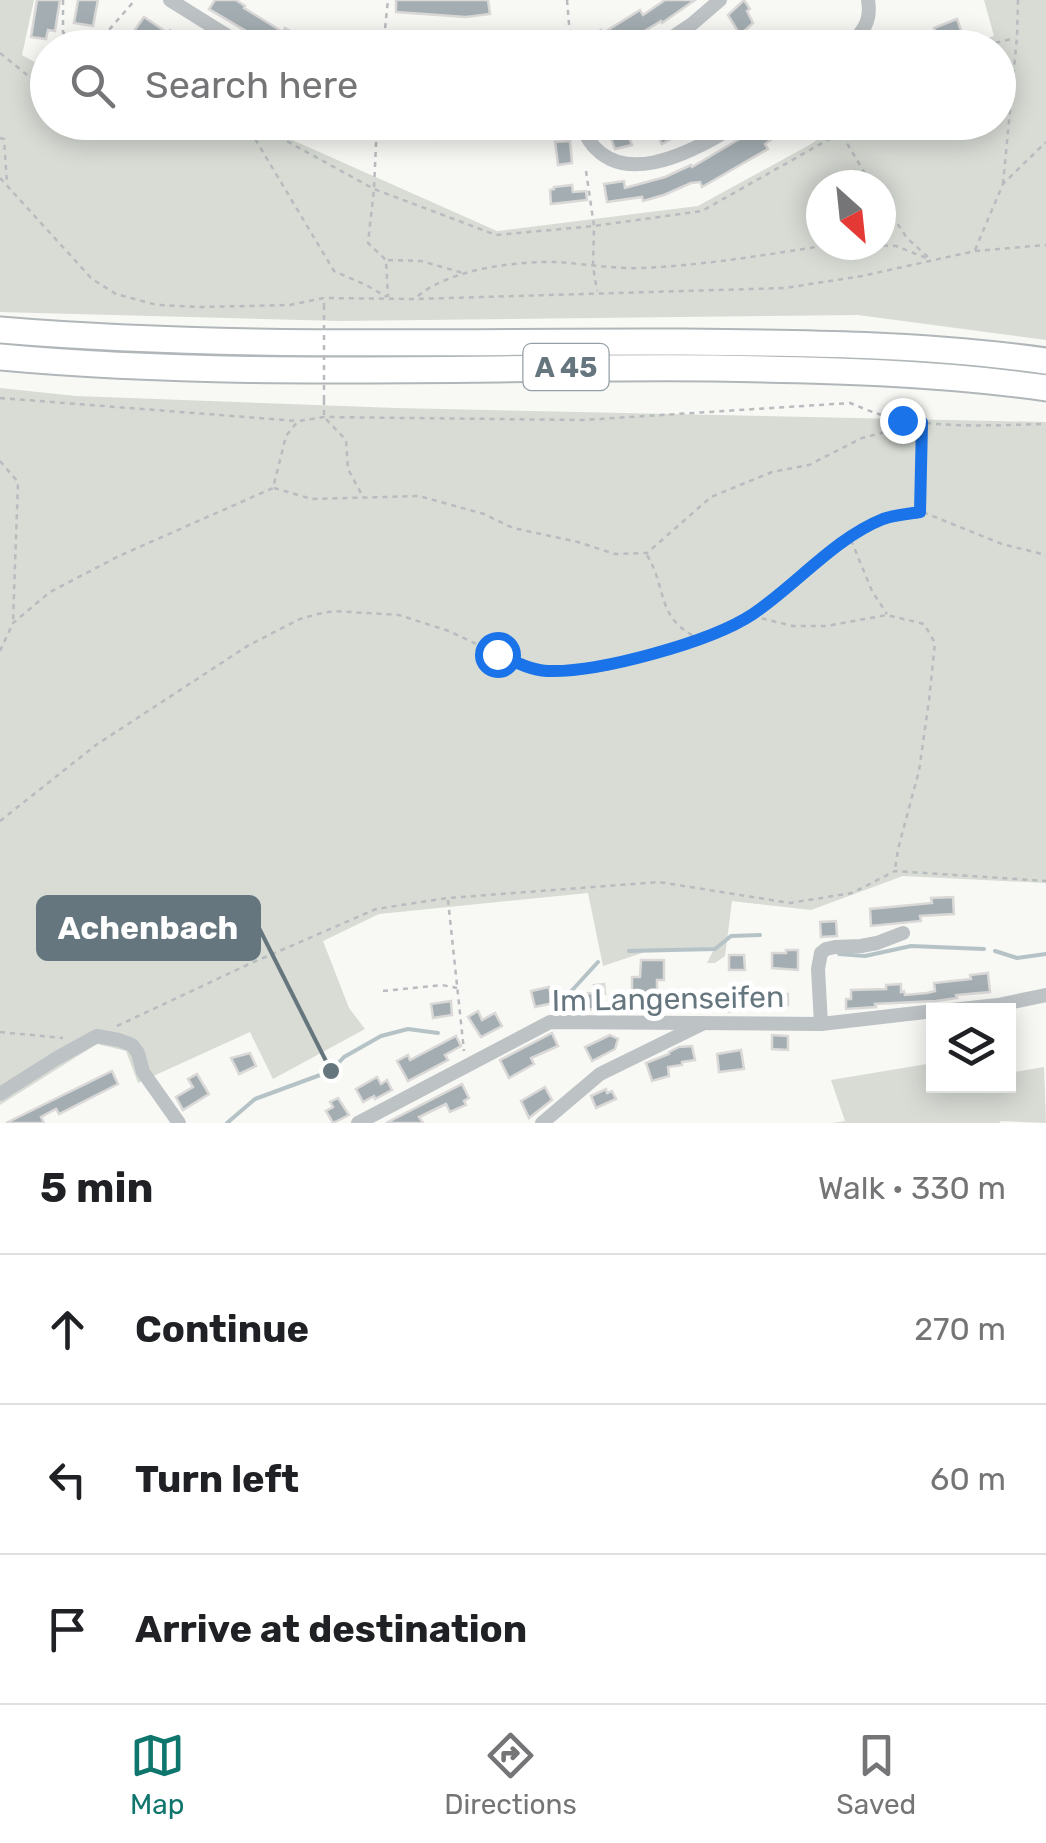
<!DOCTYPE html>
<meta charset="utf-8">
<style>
:root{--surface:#fff;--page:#f2f2f2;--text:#202124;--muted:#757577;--line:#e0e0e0;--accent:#0f766e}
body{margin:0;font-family:Rubik,sans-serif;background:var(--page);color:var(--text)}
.controls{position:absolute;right:30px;bottom:30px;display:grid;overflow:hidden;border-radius:0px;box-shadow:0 5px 25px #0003}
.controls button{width:90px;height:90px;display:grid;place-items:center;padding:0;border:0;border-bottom:2px solid var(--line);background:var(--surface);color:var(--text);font:50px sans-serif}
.compass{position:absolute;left:806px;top:170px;width:90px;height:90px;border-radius:50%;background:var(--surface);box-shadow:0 5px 25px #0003;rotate:153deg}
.stop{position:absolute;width:30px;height:30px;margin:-22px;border:8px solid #1a73e8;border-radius:50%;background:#fff}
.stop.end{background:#1a73e8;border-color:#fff;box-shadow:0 2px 10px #0008}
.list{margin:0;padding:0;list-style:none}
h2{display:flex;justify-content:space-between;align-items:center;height:130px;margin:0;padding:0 40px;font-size:42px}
h2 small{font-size:32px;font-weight:400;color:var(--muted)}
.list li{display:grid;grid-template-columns:65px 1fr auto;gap:30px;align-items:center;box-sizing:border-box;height:150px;padding:0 40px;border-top:2px solid var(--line)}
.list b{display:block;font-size:38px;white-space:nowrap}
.list em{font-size:32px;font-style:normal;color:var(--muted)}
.icon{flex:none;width:55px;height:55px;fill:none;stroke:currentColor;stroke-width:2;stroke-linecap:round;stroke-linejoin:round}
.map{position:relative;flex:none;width:1046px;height:1123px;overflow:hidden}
.search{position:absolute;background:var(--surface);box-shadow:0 5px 25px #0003;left:30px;right:30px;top:30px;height:110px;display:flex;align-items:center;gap:25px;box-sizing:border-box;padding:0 35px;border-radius:55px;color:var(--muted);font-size:38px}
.sheet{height:580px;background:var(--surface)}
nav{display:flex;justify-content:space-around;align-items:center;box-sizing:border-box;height:140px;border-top:2px solid var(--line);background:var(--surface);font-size:28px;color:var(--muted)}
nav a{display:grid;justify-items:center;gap:5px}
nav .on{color:var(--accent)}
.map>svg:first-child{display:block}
.green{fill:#d8dcd5;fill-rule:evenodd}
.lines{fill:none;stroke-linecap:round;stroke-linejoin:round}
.stream{stroke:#b6c3c6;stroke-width:4}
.building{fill:#a4aeb2;stroke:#dad9d8;stroke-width:2.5}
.highway-casing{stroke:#b1b6b9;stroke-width:29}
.path{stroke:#b8bcbe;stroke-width:2.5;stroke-dasharray:5 5;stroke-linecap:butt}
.street{stroke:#bdc2c5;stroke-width:14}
.highway{stroke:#fff;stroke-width:25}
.path-bridge{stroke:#b8bcbe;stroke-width:2.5;stroke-dasharray:5 5;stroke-linecap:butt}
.route{stroke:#1a73e8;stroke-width:12}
.labels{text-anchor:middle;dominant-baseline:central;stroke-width:10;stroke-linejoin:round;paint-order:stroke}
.shield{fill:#fff;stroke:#939fa5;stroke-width:2.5}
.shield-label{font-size:28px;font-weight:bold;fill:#65767e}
.street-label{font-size:30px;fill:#65767e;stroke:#fff}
.leader{fill:none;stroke:#65767e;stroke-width:4}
.callout-dot{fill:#65767e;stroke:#fff;stroke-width:4}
.callout{fill:#65767e;stroke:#65767e;stroke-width:4}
.callout-label{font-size:32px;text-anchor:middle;font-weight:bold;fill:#fff}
</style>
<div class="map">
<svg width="1046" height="1123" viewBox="0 0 1046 1123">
<rect width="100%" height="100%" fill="#f8f8f5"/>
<g class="green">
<path d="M0,0H34L22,55L47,69L48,122L254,123L497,231L698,206L811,144L841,123L998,122V48L959,47L994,36L984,0H1046V340L858,315L339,321L0,312ZM821,185H881V245H821Z"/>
<polygon points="0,388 76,396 396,408 1046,422 1046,883 903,876 811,910 732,901 725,956 715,963 707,963 713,951 648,951 603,966 588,893 379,914 323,941 349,1008 365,1029 273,1079 250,1032 138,1083 126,1051 97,1044 0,1105"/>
<polygon points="933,1063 934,1086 1008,1086 1009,1073 1044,1067 1046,1123 1001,1121 999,1123 833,1123 845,1121 831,1080"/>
</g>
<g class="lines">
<g class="stream">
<polyline points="629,951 715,949 731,936 760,935"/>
<polyline points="995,951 1017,958 1046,954"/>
<polyline points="839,954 865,956 911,946 984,949"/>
<polyline points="565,998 598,962"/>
<polyline points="227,1123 255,1099 331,1071 344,1057 381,1036 408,1029 438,1033"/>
</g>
</g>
<g class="building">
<polygon points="37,0 60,0 55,31 48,30 46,39 31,37"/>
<polygon points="78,0 98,0 93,26 74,23"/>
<polygon points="215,0 236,0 245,6 244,8 283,32 285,28 319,48 277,48 257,35 256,37 209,9"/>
<polygon points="396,0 488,0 490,14 466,17 396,12"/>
<polygon points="665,0 695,0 662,23 661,21 625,43 628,48 572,48 601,30 603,33 640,10 643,15"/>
<polygon points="744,0 750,9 747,11 753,23 740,35 728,15"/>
<polygon points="144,17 168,33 170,30 196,48 153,48 132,34"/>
<polygon points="957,19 963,36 940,45 934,28"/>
<polygon points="715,31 722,41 714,48 687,48 707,33 709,36"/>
<polygon points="807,32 819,48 786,48"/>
<polygon points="359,122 510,122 511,135 441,134 440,139 410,137 411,133 359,130"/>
<polygon points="650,122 703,122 681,136 680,134 662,144"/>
<polygon points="768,122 796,122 765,144 768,149 702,187 700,182 691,183 664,195 643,201 642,197 607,202 604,184 624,181 625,188 665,177 691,165 692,167"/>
<polygon points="624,124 632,145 615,149 608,131"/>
<polygon points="570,141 572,163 558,165 555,142"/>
<polygon points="572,185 573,192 586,191 587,200 551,204 550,190 554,189 554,187"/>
<polygon points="953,897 954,914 920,916 921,921 871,926 870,909 932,903 931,898"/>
<polygon points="836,921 837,936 821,937 820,922"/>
<polygon points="786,950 798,950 798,970 772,968 772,953 786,953"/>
<polygon points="729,955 744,955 745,970 729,970"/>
<polygon points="641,960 664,960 664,980 657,980 657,998 632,996 632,977 640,977"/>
<polygon points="988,973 990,992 956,995 957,998 936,1001 875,1004 876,1007 846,1009 846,999 851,999 851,990 886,989 886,985 901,984 901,992 904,991 905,995 927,993 935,991 934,983 971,979 970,975"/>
<polygon points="604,984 605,994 597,994 598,1009 576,1010 575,994 595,993 594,985"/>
<polygon points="549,987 553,1003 535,1007 531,991"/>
<polygon points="772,992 772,994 788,994 788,1005 744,1006 744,1010 723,1012 722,994"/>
<polygon points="451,1001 452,1015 433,1018 431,1004"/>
<polygon points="478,1011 482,1020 495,1013 502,1026 481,1037 468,1017"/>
<polygon points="552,1033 558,1046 531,1058 534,1064 509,1078 500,1060"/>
<polygon points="610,1035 618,1039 615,1049 592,1061 585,1047"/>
<polygon points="772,1035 788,1036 788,1050 772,1049"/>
<polygon points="456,1036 461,1046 445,1055 448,1060 408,1081 397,1061 408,1055 410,1060"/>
<polygon points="692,1046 695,1060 682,1062 682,1065 668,1067 669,1076 652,1081 646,1063 669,1054 669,1052 679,1047"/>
<polygon points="741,1050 744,1069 719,1072 717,1054"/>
<polygon points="250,1053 256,1066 239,1074 231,1058"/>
<polygon points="112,1071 118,1084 59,1114 56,1109 41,1117 44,1123 6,1123"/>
<polygon points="197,1074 209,1094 183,1110 176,1097 193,1087 188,1079"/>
<polygon points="377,1077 381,1084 387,1080 392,1090 375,1099 374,1096 363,1102 356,1089"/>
<polygon points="462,1084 469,1098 464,1101 466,1105 450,1112 446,1104 419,1117 423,1123 386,1123"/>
<polygon points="545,1087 552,1100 529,1118 521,1101"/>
<polygon points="606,1089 607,1093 612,1091 616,1099 596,1108 591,1096"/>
<polygon points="338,1098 349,1115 333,1123 326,1111 333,1107 330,1102"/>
</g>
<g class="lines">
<defs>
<g id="highway">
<path d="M0,330C227,349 455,341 683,342C804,343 926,344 1046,361"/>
<path d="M0,357C237,379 475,366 713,368C824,370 936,372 1046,388"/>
</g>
</defs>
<use href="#highway" class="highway-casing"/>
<g class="path">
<polyline points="63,0 63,33 101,39 116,48"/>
<polyline points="567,0 571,48"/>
<polyline points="86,48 101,39 135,0"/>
<polyline points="383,48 388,0"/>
<polyline points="976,48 1015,38"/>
<polyline points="0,53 26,74 48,81"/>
<polyline points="245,122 334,271 366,285 387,297"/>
<polyline points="252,122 374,189 496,235 594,226 702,211 840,133 854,122"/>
<polyline points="377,122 374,189 368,243 386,260 388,297"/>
<polyline points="842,135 872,185"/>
<polyline points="0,138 4,139 7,183"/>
<polyline points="586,171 594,226 593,266 597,291"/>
<polyline points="0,178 92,279 116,294 157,305 201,307 290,305 324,298 415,299 785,288 862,276 975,251 1046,245"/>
<polyline points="1003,184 1017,37 1018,0"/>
<polyline points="881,199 907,238 929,258"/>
<polyline points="873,245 896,246 929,259"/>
<polyline points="975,250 1003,184 1046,142"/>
<polyline points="388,260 421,261 463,273"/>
<path d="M418,296C450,269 516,261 558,262C586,264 615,269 643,268C705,265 766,255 828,245"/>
<polyline points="324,308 324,299"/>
<polyline points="0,398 297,421"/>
<polyline points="324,400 324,417 346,440 348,469 362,495"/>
<polyline points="0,461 18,482 13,621"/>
<polyline points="274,488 312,499 419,496 484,514 513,528 578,542 615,554 647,553 711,497 772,472 809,465 862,438 889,431 902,420"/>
<polyline points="920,511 923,424"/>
<polyline points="851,540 872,591 887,614"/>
<path d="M647,555C668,590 655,616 697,638"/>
<polyline points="752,616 793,626 826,626 887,615 924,624 935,643 929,700 919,771 898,849 895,869"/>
<path d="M0,651L13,623L50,592L119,556L273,488L286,436L298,421L324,417L583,420L850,403C867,410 884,417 903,420C950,428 999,425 1046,424"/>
<polyline points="0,821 96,745 249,645 300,619 318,614 334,611 399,615 449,631 518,664 543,671 564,671 585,668 658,653 699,639 751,616 850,538 884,518 920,511 1002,544 1046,555"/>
<polyline points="448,900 464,1051"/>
<polyline points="383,991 442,985 457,988"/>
<polyline points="117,1026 247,965 376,909 448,898 659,882 790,903 852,893 895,871 1046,881"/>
<polyline points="0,1032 63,1038"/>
</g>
<g class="street">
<polyline points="170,0 247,48"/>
<polyline points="656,48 692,24 720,0"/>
<path d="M847,48C862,33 872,22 868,0"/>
<path d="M580,122C608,200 694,152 741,122"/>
<polyline points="942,1011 998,1005 1046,995"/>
<polyline points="821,1024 818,969 821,953 826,949 835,947 861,946 877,943 903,933"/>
<polyline points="0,1094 57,1058 97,1036 119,1040 132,1045 138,1053 143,1072 179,1123"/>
<polyline points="358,1123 550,1022 821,1024 934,1011"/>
<polyline points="542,1123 600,1074 702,1024"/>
</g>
<use href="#highway" class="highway"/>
<polyline class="path-bridge" points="324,400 324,308"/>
</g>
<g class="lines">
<path class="route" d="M497,654C513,661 530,670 547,671C598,673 711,642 753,614C796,585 835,538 883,519C894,515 908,514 920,512L922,423L902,420"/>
</g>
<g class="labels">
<rect class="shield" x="523.5" y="344" width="85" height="46" rx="8"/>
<g class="shield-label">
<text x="566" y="367">A 45</text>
</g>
<g class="street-label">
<text transform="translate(668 999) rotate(-1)">Im Langenseifen</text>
</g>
</g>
<path class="leader" d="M331 1071L259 928"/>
<circle class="callout-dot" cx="331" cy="1071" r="10"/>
<rect class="callout" x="38" y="897" width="221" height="62" rx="10"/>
<g class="callout-label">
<text x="148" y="939">Achenbach</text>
</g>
</svg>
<div class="controls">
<button><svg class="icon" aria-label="layers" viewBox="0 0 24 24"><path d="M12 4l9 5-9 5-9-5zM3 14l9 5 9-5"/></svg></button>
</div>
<svg class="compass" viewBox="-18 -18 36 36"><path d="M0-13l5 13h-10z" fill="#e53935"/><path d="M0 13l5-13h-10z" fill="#757577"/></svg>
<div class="stop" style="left:497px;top:654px"></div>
<div class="stop end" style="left:902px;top:420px"></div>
<div class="search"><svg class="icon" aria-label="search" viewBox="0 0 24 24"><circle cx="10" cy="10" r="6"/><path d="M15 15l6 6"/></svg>Search here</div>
</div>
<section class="sheet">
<h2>5 min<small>Walk · 330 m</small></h2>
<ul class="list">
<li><svg class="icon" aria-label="ahead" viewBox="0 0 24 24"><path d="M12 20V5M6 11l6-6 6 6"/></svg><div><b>Continue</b></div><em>270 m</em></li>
<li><svg class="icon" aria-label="left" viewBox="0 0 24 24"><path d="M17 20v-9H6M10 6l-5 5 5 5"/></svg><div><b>Turn left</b></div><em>60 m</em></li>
<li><svg class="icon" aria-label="arrive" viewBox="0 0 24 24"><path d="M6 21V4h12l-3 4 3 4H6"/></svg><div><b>Arrive at destination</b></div></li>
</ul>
</section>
<nav>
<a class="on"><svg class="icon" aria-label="map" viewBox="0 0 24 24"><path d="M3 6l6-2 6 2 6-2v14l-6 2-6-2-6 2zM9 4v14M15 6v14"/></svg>Map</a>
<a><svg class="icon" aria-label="directions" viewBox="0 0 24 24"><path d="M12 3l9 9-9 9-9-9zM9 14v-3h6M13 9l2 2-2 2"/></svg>Directions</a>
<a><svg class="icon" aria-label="saved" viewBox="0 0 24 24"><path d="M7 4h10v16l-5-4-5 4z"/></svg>Saved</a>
</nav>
